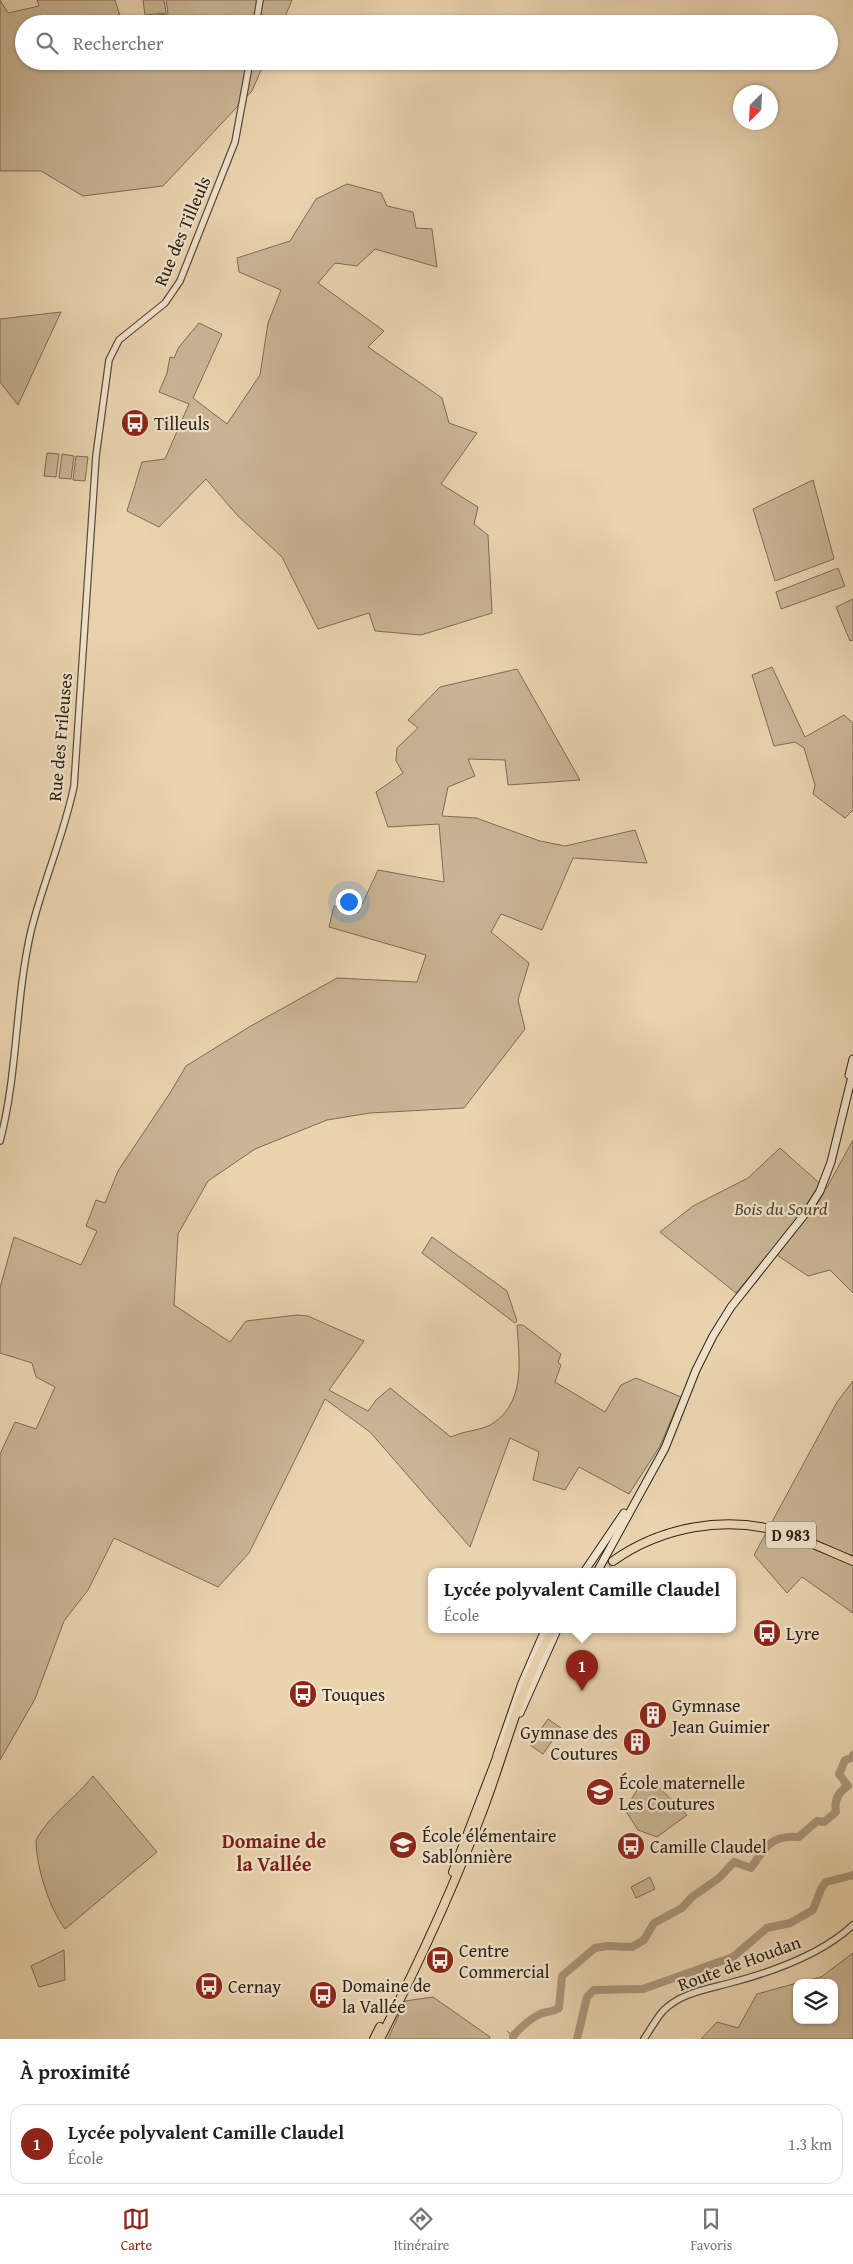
<!DOCTYPE html>
<html lang="fr">
<meta charset="utf-8">
<style>
:root{--surface:#fff;--page:#f2f2f2;--text:#222;--muted:#767676;--line:#e0e0e0;--accent:#8f2418}
body{margin:0;font-family:"Gentium Book Plus",serif;background:var(--page);color:var(--text)}
.controls{position:absolute;right:15px;bottom:15px;display:grid;overflow:hidden;border-radius:10px;box-shadow:0 1px 4px #0004}
.controls button{width:45px;height:45px;display:grid;place-items:center;padding:0;border:0;border-bottom:1px solid var(--line);background:var(--surface);color:var(--text);font:25px sans-serif}
.compass{position:absolute;left:733px;top:85px;width:45px;height:45px;border-radius:50%;background:var(--surface);box-shadow:0 1px 4px #0004;rotate:204deg}
.you{position:absolute;left:348px;top:901px;width:18px;height:18px;margin:-12px;border:4px solid #fff;border-radius:50%;background:#1a73e8;box-shadow:0 0 0 8px #1a73e833}
.badge{display:grid;place-items:center;width:32px;height:32px;border-radius:50%;background:var(--accent);color:#fff;font-size:16px;font-weight:700}
.pin{position:absolute;translate:-50% -41px;filter:drop-shadow(0 1px 2px #0008)}
.pin::after{content:'';position:absolute;top:26px;width:18px;height:15px;background:inherit;clip-path:polygon(0 0,100% 0,50% 100%)}
.popup{position:absolute;left:428px;top:1568px;width:308px;height:65px;box-sizing:border-box;display:grid;place-content:center;border-radius:10px;background:var(--surface);filter:drop-shadow(0 1px 4px #0005);font-size:16px;white-space:nowrap;color:var(--muted)}
.popup b{font-size:19px;color:var(--text)}
.popup::after{content:'';position:absolute;left:50%;top:100%;margin-left:-10px;border:10px solid transparent;border-top-color:var(--surface)}
.list{margin:0;padding:0;list-style:none}
h2{display:flex;justify-content:space-between;align-items:center;height:65px;margin:0;padding:0 20px;font-size:21px}
h2 small{font-size:16px;font-weight:400;color:var(--muted)}
.list li{display:grid;grid-template-columns:32px 1fr auto;gap:15px;align-items:center;box-sizing:border-box;height:80px;margin:0 10px 10px;padding:0 10px;border:1px solid var(--line);border-radius:15px}
.list b{display:block;font-size:19px;white-space:nowrap}
.list p{margin:0;font-size:16px;white-space:nowrap;color:var(--muted)}
.list em{font-size:16px;font-style:normal;color:var(--muted)}
.icon{flex:none;width:28px;height:28px;fill:none;stroke:currentColor;stroke-width:2;stroke-linecap:round;stroke-linejoin:round}
.map{position:relative;flex:none;width:853px;height:2039px;overflow:hidden}
.search{position:absolute;background:var(--surface);box-shadow:0 1px 4px #0004;left:15px;right:15px;top:15px;height:55px;display:flex;align-items:center;gap:12px;box-sizing:border-box;padding:0 18px;border-radius:28px;color:var(--muted);font-size:19px}
.sheet{height:155px;background:var(--surface)}
nav{display:flex;justify-content:space-around;align-items:center;box-sizing:border-box;height:70px;border-top:1px solid var(--line);background:var(--surface);font-size:14px;color:var(--muted)}
nav a{display:grid;justify-items:center;gap:2px}
nav .on{color:var(--accent)}
.map>svg:first-child{display:block}
.green{fill:#cab696;stroke:#7c6c56}
.lines{fill:none;stroke-linecap:round;stroke-linejoin:round}
.stream{stroke:#786853;stroke-width:1}
.river{stroke:#aa977c;stroke-width:8}
.primary-tunnel{stroke:#c4b091;stroke-width:8;stroke-dasharray:8 4;stroke-linecap:butt}
.tertiary-casing{stroke:#5c4e3c;stroke-width:8}
.secondary-casing{stroke:#2d2116;stroke-width:9}
.primary-casing{stroke:#2d2116;stroke-width:10}
.tertiary{stroke:#f1e3cc;stroke-width:5.5}
.secondary{stroke:#f1e3cc;stroke-width:7}
.primary{stroke:#ead4b0;stroke-width:8}
.labels{text-anchor:middle;dominant-baseline:central;stroke-width:4.5;stroke-linejoin:round;paint-order:stroke}
.shield{fill:#f1e3cc;stroke:#685b4d;stroke-width:1}
.shield-label{font-size:16px;font-weight:bold;fill:#2d2116}
.street-label{font-size:18px;fill:#2d2116;stroke:#f1e3cc}
.poi-label{font-size:18px;fill:#2d2116;stroke:#f1e3cc;text-anchor:start}
.park-label{font-size:18px;font-style:italic;fill:#544636;stroke:#f1e3cc}
.quarter-label{font-size:20px;font-weight:bold;fill:#7a1f14;stroke:#f1e3cc}
</style>
<div class="map">
<svg width="853" height="2039" viewBox="0 0 853 2039">
<rect width="100%" height="100%" fill="#ead4b0"/>
<filter id="stains"><feTurbulence type="fractalNoise" baseFrequency=".004" numOctaves="4"/><feColorMatrix values="0 0 0 0 .2 0 0 0 0 .09 0 0 0 0 .02 0 0 0 .5 -.17"/></filter>
<radialGradient id="worn" r=".72"><stop offset=".6" stop-color="#630" stop-opacity="0"/><stop offset="1" stop-color="#630" stop-opacity=".3"/></radialGradient>
<g class="green">
<polygon points="0,0 8,13 39,6 37,0 115,0 121,19 168,14 166,0 292,0 282,24 24,24 24,61 265,61 252,91 163,186 83,196 41,171 0,171"/>
<polygon points="143,0 164,0 166,13 145,15"/>
<polygon points="347,184 381,193 387,206 413,212 416,228 432,229 437,267 375,249 357,266 335,263 318,283 384,331 368,347 442,398 449,423 477,433 441,484 478,507 474,524 488,535 492,613 421,635 375,631 369,613 318,629 282,557 237,515 206,479 159,527 127,511 142,462 165,459 189,404 159,392 167,373 170,357 174,358 179,347 199,323 222,334 193,398 227,424 260,375 268,323 281,290 239,272 237,258 290,241 316,199"/>
<polygon points="61,312 18,405 0,382 0,319"/>
<polygon points="47,453 59,454 56,477 44,476"/>
<polygon points="62,454 74,456 71,479 59,478"/>
<polygon points="76,456 88,457 85,481 73,480"/>
<polygon points="813,480 834,559 775,581 753,509"/>
<polygon points="838,568 845,586 781,609 776,592"/>
<polygon points="853,599 853,640 850,641 836,607"/>
<polygon points="772,667 805,737 844,715 853,723 853,810 845,818 813,794 815,785 804,748 795,742 774,746 752,675"/>
<path d="M517,669L580,780L508,785L505,760L468,759L475,776L448,787L442,816L476,818L540,841L565,846L635,830L647,863L573,858L542,930L501,914L491,932L529,963L518,1000L525,1029L464,1108L370,1113L327,1120L255,1149L208,1181L178,1234L174,1305L230,1342L246,1321L297,1315L308,1316L364,1341L329,1390L368,1411L376,1400L390,1388L451,1437C465,1430 483,1431 495,1422C526,1399 519,1358 517,1325H523L561,1354L558,1362L561,1365L555,1382L605,1412L621,1385L636,1378L681,1397L660,1446L629,1494L579,1467L565,1490L533,1480L539,1452L510,1438L470,1547L370,1432L325,1399L249,1553L218,1587L114,1538L88,1590L64,1621L35,1699L0,1760V1454L15,1422L36,1429L55,1387L36,1377L32,1363L0,1353V1288L14,1237L81,1265L97,1231L86,1226L96,1200L105,1203L118,1171L170,1093L186,1066L249,1027L337,978L417,982L426,955L329,927L334,906L358,913L378,870L444,882L439,824L388,827L376,792L403,773L396,761L397,748L418,728L408,720L440,687Z"/>
<polygon points="853,1140 853,1293 830,1270 808,1276 771,1251 736,1293 660,1232 693,1206 748,1178 780,1148 826,1189"/>
<polygon points="432,1237 507,1291 517,1321 515,1323 422,1253"/>
<polygon points="853,1381 853,1613 802,1577 787,1593 754,1555 837,1402"/>
<polygon points="548,1719 561,1728 543,1754 530,1745"/>
<polygon points="646,1775 687,1815 657,1837 638,1830 625,1810"/>
<path d="M93,1776L157,1852L65,1929C49,1908 36,1866 36,1840C49,1815 76,1798 93,1776Z"/>
<polygon points="650,1877 655,1889 636,1898 631,1887"/>
<polygon points="64,1950 65,1980 39,1987 31,1966"/>
<polygon points="853,1953 853,2039 701,2039 717,2022 738,2028 757,1994 797,1983 797,2020 834,2020 834,1983 799,1983 821,1977"/>
<polygon points="433,1997 490,2037 489,2039 388,2039 405,2001"/>
</g>
<g class="lines">
<polyline class="stream" points="507,2031 513,2036"/>
<g class="river">
<path d="M513,2039V2036C520,2028 530,2019 540,2014C546,2011 551,2013 559,2008L562,1976L595,1948L607,1946L632,1947L644,1940L654,1923L682,1908L692,1897L719,1878L734,1862L751,1868C765,1847 771,1835 799,1837L817,1821L824,1822L836,1812C834,1801 838,1792 848,1786L839,1774L845,1760L852,1758L853,1755"/>
<polyline points="577,2039 587,1997 594,1990 643,1989 733,1957 767,1928 790,1923 813,1910 821,1889 826,1882 853,1875"/>
</g>
<polyline class="primary-tunnel" points="598,1572 613,1561"/>
<defs>
<g id="tertiary">
<polyline points="256,24 260,0"/>
<path d="M0,1141C18,1073 15,1000 31,931C43,882 64,835 74,786L96,456L109,360L119,340L165,303L180,281L235,142L250,61"/>
<path d="M644,2039C650,2030 656,2019 663,2011C680,1993 708,1989 730,1983C772,1972 821,1955 853,1925"/>
</g>
<g id="secondary">
<polyline points="849,1075 853,1059"/>
<polyline points="584,1572 624,1513"/>
<polyline points="597,1572 665,1448 696,1370 713,1336 731,1307 808,1210 820,1191 831,1162 853,1072"/>
<polyline points="520,1713 557,1630"/>
<polyline points="497,1755 522,1683 545,1630"/>
</g>
<g id="primary">
<path d="M613,1561C661,1527 724,1515 782,1532C806,1540 829,1551 853,1561"/>
<polyline points="453,1872 500,1750"/>
<polyline points="374,2039 380,2027"/>
<path d="M380,2039C419,1963 454,1887 484,1807C506,1748 521,1685 552,1630"/>
</g>
</defs>
<use href="#tertiary" class="tertiary-casing"/>
<use href="#secondary" class="secondary-casing"/>
<use href="#primary" class="primary-casing"/>
<use href="#tertiary" class="tertiary"/>
<use href="#secondary" class="secondary"/>
<use href="#primary" class="primary"/>
</g>
<defs>
<symbol id="bus-disc" viewBox="-11 -11 22 22"><circle r="9.5" fill="#8f2418" stroke="#f1e3cc"/><path d="M-5-6H5V4H4V6H2V4H-2V6H-4V4H-5ZM-3.5-4V0h7V-4ZM-3.5 1.2v1.5H-2V1.2ZM2 1.2v1.5H3.5V1.2Z" fill="#fff"/></symbol>
<symbol id="building-disc" viewBox="-11 -11 22 22"><circle r="9.5" fill="#8f2418" stroke="#f1e3cc"/><path d="M-4-6H4V6H1V3H-1V6H-4ZM-2.5-4.3h1.7v1.8h-1.7ZM.8-4.3h1.7v1.8H.8ZM-2.5-1h1.7V.8h-1.7ZM.8-1h1.7V.8H.8Z" fill="#fff"/></symbol>
<symbol id="school-disc" viewBox="-11 -11 22 22"><circle r="9.5" fill="#8f2418" stroke="#f1e3cc"/><path d="M0-5L7-2L0 1L-7-2ZM-4 1L0 2.5L4 1V4Q0 6-4 4Z" fill="#fff"/></symbol>
</defs>
<g fill-rule="evenodd">
<use href="#bus-disc" x="119" y="407" width="32" height="32"/>
<use href="#bus-disc" x="751" y="1617" width="32" height="32"/>
<use href="#bus-disc" x="287" y="1678" width="32" height="32"/>
<use href="#building-disc" x="637" y="1699" width="32" height="32"/>
<use href="#building-disc" x="621" y="1726" width="32" height="32"/>
<use href="#school-disc" x="584" y="1776" width="32" height="32"/>
<use href="#school-disc" x="387" y="1829" width="32" height="32"/>
<use href="#bus-disc" x="615" y="1830" width="32" height="32"/>
<use href="#bus-disc" x="424" y="1944" width="32" height="32"/>
<use href="#bus-disc" x="193" y="1970" width="32" height="32"/>
<use href="#bus-disc" x="307" y="1979" width="32" height="32"/>
</g>
<g class="labels">
<rect class="shield" x="766" y="1521.5" width="50" height="27" rx="4"/>
<g class="shield-label">
<text x="791" y="1535">D 983</text>
</g>
<g class="street-label">
<text transform="translate(182 231) rotate(-67)">Rue des Tilleuls</text>
<text transform="translate(60 737) rotate(-85)">Rue des Frileuses</text>
<text transform="translate(739 1963) rotate(-20)">Route de Houdan</text>
</g>
<g class="poi-label">
<text x="154" y="423">Tilleuls</text>
<text x="786" y="1633">Lyre</text>
<text x="322" y="1694">Touques</text>
<text x="672" y="1705">Gymnase<tspan x="672" dy="21">Jean Guimier</tspan></text>
<text x="618" y="1732" text-anchor="end">Gymnase des<tspan x="618" dy="21">Coutures</tspan></text>
<text x="619" y="1782">École maternelle<tspan x="619" dy="21">Les Coutures</tspan></text>
<text x="422" y="1835">École élémentaire<tspan x="422" dy="21">Sablonnière</tspan></text>
<text x="650" y="1846">Camille Claudel</text>
<text x="459" y="1950">Centre<tspan x="459" dy="21">Commercial</tspan></text>
<text x="342" y="1985">Domaine de<tspan x="342" dy="21">la Vallée</tspan></text>
<text x="228" y="1986">Cernay</text>
</g>
<g class="park-label">
<text x="781" y="1208">Bois du Sourd</text>
</g>
<g class="quarter-label">
<text x="274" y="1840">Domaine de<tspan x="274" dy="23">la Vallée</tspan></text>
</g>
</g>
<rect width="100%" height="100%" filter="url(#stains)"/>
<rect width="100%" height="100%" fill="url(#worn)"/>
</svg>
<div class="controls">
<button><svg class="icon" aria-label="layers" viewBox="0 0 24 24"><path d="M12 4l9 5-9 5-9-5zM3 14l9 5 9-5"/></svg></button>
</div>
<svg class="compass" viewBox="-18 -18 36 36"><path d="M0-13l5 13h-10z" fill="#e53935"/><path d="M0 13l5-13h-10z" fill="#767676"/></svg>
<div class="you"></div>
<div class="pin badge" style="left:582px;top:1691px">1</div>
<div class="popup"><b>Lycée polyvalent Camille Claudel</b>École</div>
<div class="search"><svg class="icon" aria-label="search" viewBox="0 0 24 24"><circle cx="10" cy="10" r="6"/><path d="M15 15l6 6"/></svg>Rechercher</div>
</div>
<section class="sheet">
<h2>À proximité<small></small></h2>
<ul class="list">
<li><span class="badge">1</span><div><b>Lycée polyvalent Camille Claudel</b><p>École</p></div><em>1.3 km</em></li>
</ul>
</section>
<nav>
<a class="on"><svg class="icon" aria-label="map" viewBox="0 0 24 24"><path d="M3 6l6-2 6 2 6-2v14l-6 2-6-2-6 2zM9 4v14M15 6v14"/></svg>Carte</a>
<a><svg class="icon" aria-label="directions" viewBox="0 0 24 24"><path d="M12 3l9 9-9 9-9-9zM9 14v-3h6M13 9l2 2-2 2"/></svg>Itinéraire</a>
<a><svg class="icon" aria-label="saved" viewBox="0 0 24 24"><path d="M7 4h10v16l-5-4-5 4z"/></svg>Favoris</a>
</nav>
